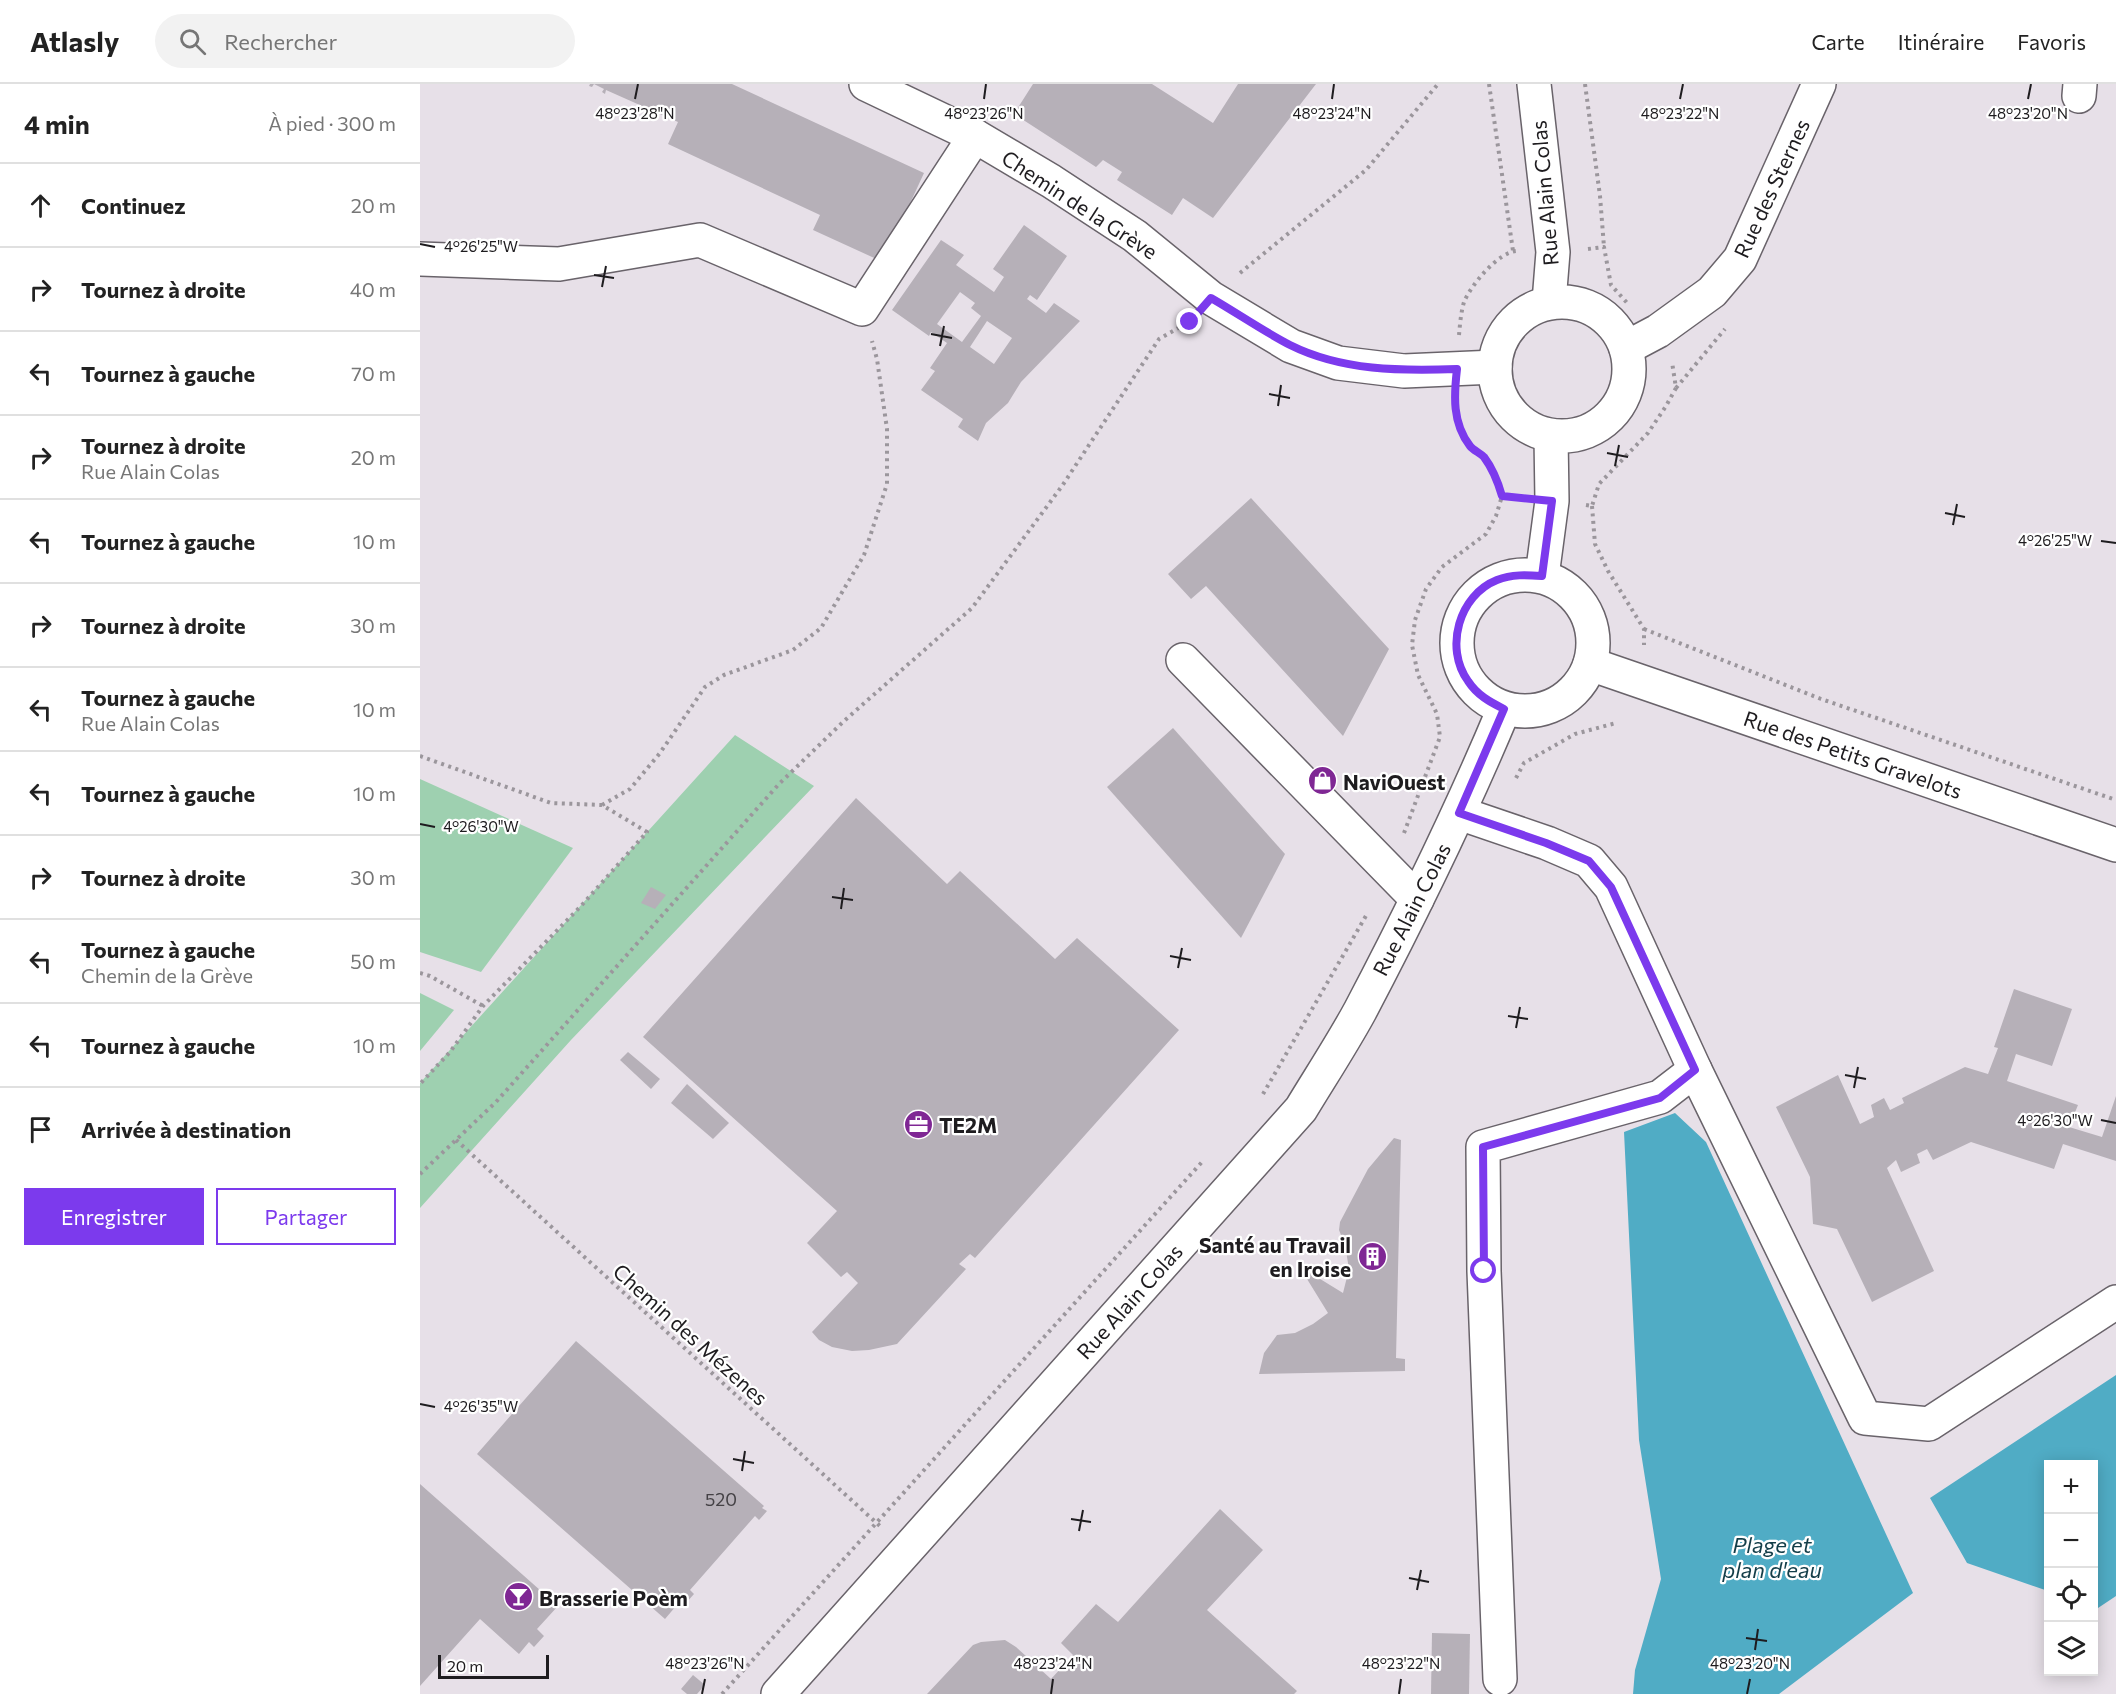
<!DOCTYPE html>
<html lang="fr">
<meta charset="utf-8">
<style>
:root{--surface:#fff;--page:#f2f2f2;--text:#222;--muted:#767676;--line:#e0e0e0;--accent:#7c3aed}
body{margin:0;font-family:Commissioner,sans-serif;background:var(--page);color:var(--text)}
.controls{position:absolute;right:18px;bottom:18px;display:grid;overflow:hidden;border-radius:0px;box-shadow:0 3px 15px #0003}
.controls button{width:54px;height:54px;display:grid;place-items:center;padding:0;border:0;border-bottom:2px solid var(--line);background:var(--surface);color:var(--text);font:30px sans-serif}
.scale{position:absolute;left:18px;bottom:15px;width:111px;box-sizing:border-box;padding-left:6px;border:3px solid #1e1c1f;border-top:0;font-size:16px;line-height:21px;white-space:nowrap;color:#1e1c1f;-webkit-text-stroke:4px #fff;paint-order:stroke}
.stop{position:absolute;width:18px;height:18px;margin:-14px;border:4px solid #7c3aed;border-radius:50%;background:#fff}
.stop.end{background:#7c3aed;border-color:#fff;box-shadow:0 2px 6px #0008}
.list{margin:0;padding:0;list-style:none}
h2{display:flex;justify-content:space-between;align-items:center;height:78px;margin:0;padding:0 24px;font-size:26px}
h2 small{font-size:20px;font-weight:400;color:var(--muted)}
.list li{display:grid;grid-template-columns:39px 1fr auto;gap:18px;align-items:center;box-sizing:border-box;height:84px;padding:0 24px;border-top:2px solid var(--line)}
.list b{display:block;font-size:22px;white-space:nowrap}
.list p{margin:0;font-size:20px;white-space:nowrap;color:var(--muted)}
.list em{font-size:20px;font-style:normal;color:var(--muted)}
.actions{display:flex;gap:12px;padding:18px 24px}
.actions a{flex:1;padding:14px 0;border:2px solid var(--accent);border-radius:0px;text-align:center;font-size:21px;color:var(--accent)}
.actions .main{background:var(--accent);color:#fff}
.icon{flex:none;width:33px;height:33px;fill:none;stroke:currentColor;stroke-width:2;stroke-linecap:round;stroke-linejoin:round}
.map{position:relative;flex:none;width:1696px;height:1610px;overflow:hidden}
header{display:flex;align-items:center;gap:36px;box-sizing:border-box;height:84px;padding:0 30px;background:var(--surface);border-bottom:2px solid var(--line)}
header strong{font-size:28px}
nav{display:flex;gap:33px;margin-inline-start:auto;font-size:21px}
.search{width:420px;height:54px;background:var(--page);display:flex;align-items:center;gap:15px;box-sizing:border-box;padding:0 21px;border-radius:33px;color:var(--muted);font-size:22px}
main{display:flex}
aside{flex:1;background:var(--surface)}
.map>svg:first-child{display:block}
.green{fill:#9ed0b0}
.water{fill:#50acc5}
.building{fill:#b6b0b8;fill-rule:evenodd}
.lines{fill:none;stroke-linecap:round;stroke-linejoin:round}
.minor-casing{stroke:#69636a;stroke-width:36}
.path{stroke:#9b969c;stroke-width:4;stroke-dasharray:3 4.5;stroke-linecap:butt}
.minor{stroke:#fff;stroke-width:33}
.route{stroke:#7c3aed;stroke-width:8}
.ticks{fill:none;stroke:#1e1c1f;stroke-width:2}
.labels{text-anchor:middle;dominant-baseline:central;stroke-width:4.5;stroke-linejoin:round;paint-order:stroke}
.number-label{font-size:18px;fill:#444145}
.street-label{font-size:21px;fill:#1e1c1f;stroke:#fff}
.poi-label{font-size:21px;font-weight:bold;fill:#1e1c1f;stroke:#fff;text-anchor:start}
.water-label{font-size:22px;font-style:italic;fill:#133e49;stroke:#fff}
.ticks-label{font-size:15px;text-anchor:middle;fill:#1e1c1f;stroke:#fff;stroke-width:4.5;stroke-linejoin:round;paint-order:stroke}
</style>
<header>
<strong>Atlasly</strong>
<div class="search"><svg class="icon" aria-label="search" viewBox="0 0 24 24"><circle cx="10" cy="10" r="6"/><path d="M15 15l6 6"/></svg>Rechercher</div>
<nav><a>Carte</a><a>Itinéraire</a><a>Favoris</a></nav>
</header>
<main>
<aside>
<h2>4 min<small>À pied · 300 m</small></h2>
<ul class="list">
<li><svg class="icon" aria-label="ahead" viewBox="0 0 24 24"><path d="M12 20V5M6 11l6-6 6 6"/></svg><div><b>Continuez</b></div><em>20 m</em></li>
<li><svg class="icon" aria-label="right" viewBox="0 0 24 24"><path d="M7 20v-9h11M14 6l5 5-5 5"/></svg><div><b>Tournez à droite</b></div><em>40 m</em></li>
<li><svg class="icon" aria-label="left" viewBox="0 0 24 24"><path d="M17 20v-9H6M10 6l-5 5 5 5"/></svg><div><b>Tournez à gauche</b></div><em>70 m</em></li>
<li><svg class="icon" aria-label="right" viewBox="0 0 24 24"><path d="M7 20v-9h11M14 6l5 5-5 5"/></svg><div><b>Tournez à droite</b><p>Rue Alain Colas</p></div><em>20 m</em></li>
<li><svg class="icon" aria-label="left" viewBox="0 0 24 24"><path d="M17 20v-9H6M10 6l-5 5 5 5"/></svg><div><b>Tournez à gauche</b></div><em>10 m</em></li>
<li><svg class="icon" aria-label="right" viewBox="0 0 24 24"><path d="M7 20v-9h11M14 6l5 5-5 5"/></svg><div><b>Tournez à droite</b></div><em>30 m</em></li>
<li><svg class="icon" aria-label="left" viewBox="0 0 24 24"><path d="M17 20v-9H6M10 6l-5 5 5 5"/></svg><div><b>Tournez à gauche</b><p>Rue Alain Colas</p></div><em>10 m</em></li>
<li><svg class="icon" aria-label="left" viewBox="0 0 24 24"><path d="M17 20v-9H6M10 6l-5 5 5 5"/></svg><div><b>Tournez à gauche</b></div><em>10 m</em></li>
<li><svg class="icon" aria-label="right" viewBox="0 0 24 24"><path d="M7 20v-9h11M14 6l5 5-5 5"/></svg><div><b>Tournez à droite</b></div><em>30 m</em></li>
<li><svg class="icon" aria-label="left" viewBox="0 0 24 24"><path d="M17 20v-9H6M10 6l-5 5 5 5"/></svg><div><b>Tournez à gauche</b><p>Chemin de la Grève</p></div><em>50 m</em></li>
<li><svg class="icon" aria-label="left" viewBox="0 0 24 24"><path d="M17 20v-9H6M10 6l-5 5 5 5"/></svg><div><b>Tournez à gauche</b></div><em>10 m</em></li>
<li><svg class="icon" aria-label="arrive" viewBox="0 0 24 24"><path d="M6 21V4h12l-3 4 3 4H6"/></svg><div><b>Arrivée à destination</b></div></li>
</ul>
<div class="actions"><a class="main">Enregistrer</a><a>Partager</a></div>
</aside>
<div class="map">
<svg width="1696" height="1610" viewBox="0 0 1696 1610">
<rect width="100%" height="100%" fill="#e7e0e8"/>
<g class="green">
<polygon points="315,651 394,702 151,956 0,1124 0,999"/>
<polygon points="0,695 153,764 61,888 0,868"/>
<polygon points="0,909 34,926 0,967"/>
</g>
<g class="water">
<polygon points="1255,1029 1286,1058 1493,1509 1359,1610 1213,1610 1215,1586 1241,1495 1219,1356 1204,1048"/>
<polygon points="1696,1291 1696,1512 1678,1524 1674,1522 1674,1380 1628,1380 1628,1507 1547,1479 1510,1414"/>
</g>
<g class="building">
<polygon points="170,0 312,0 504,89 463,178 393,146 400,131 248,60 258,38 186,6 185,10 182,8 184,5 174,0 172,3 169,2"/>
<polygon points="613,0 732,0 793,39 818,0 896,0 793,134 763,114 752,131 697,96 702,88 683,76 676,83 594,30"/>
<path d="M604,141L647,172L617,216L610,211L607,215L626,229L634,219L660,237L601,298L588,319L566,339L558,357L538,343L543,335L501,306L515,287L510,284L527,259L511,248L509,252L472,226L521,156L544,171L536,181L574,208L584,193L573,185ZM540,208L555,219L551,224L561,232L542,258L517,240ZM567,237L592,254L574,280L550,263Z"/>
<polygon points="831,414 969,565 923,652 786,502 771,515 748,490"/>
<polygon points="753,644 865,770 821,854 687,703"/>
<polygon points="436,714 527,800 540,787 635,875 657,854 759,946 555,1174 550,1170 539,1180 546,1185 477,1260 449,1266 432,1267 412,1263 399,1256 392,1248 438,1199 427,1188 421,1193 387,1159 417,1127 223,953"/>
<polygon points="231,803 246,811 235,825 221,819"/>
<polygon points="1594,905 1652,925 1632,982 1596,970 1587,997 1658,1021 1649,1043 1682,1053 1696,1012 1696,1077 1643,1060 1634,1085 1551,1058 1513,1076 1507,1065 1497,1070 1500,1079 1481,1088 1476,1076 1467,1084 1514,1187 1452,1218 1417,1145 1393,1140 1390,1093 1356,1023 1418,991 1440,1040 1454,1033 1451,1021 1464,1014 1470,1026 1484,1019 1482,1014 1545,983 1568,990 1578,964 1574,963"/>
<polygon points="208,968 240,995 231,1005 200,976"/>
<polygon points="267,1000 309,1039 293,1055 251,1019"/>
<polygon points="974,1054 981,1056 976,1274 985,1275 985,1287 839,1290 844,1269 857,1251 875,1249 893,1240 908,1229 879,1182 923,1209 929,1185 925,1161 919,1146 920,1138 948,1085"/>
<polygon points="156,1257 344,1422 342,1424 347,1427 339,1436 335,1432 270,1506 274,1510 266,1519 262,1515 245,1535 57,1370"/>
<polygon points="0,1400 138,1522 117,1545 124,1552 114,1563 109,1558 99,1570 60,1535 0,1602"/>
<polygon points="800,1425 843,1466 787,1526 877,1607 874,1610 507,1610 553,1561 561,1558 585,1556 596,1563 631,1595 653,1571 641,1559 676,1520 698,1538"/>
<polygon points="1012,1549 1050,1550 1049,1610 1011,1610"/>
<polygon points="273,1591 285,1601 277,1610 267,1610 261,1605"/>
</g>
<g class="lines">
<defs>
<g id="minor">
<polyline points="446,0 555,52 631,97 715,152 791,214 871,262 918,279 984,287 1075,283"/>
<polyline points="1114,0 1133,168 1129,218"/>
<polyline points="1659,12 1660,0"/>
<polyline points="0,175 139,180 280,156 442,225 555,52"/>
<circle cx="1142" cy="285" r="67"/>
<polyline points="1206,264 1238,247 1292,208 1320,175 1399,0"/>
<circle cx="1105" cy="559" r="68"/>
<polyline points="1122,492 1132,417 1131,352"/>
<polyline points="763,576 997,815"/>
<polyline points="1170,580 1696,761"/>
<polyline points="1039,729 1127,759 1169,777 1191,803 1275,986 1445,1334 1509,1340 1696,1218"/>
<polyline points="1080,1595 1064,1187 1063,1063 1240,1013 1275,986"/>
<path d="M358,1610L881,1025C901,992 922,960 940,927C992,828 1041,728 1084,625"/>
</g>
</defs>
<use href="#minor" class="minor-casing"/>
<g class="path">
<polyline points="1069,0 1093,167"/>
<polyline points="1165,0 1180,112 1184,163"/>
<polyline points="1168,165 1184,163 1191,201 1209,221"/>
<polyline points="820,189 946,86 1018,0"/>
<path d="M1039,251C1040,240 1041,228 1044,218C1051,201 1078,168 1097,167"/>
<polyline points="1256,304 1305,245"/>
<polyline points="1082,412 1096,413"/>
<polyline points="1166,421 1172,422 1179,400 1228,349 1246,322 1256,304 1252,278"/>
<polyline points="1172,422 1175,460 1188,487 1224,545 1224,561"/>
<polyline points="1224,545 1401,615 1696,716"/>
<polyline points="0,672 131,719 182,721 227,748 161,822 63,922 30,968 0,1000"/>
<polyline points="1096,694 1104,679 1155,650 1196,639"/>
<polyline points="182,721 210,705 240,669 285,603 304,591 373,566 401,544 444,471 467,400 467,345 457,275 452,257"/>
<polyline points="984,749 1020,653 1017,630 998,591 992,561 995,536 1006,505 1022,483 1066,450 1076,432 1082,412 1077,395 1063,372 1050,362 1036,335 1035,321"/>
<polyline points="0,889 10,892 63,922"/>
<polyline points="843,1010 947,830"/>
<polyline points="36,1056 461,1443"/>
<polyline points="0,1090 76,1018 359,700 424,637 552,524 642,402 739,255 767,239"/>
<polyline points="302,1610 782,1078"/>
</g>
<use href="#minor" class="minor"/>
</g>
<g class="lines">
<path class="route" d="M770,238L791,214C817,229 843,247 870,261C922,287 981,287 1037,285C1034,311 1032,339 1050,362C1053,366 1060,369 1064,373C1073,385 1078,398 1082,412L1132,417L1122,492C1107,491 1092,490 1077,496C1039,511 1024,564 1048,597C1057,611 1070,618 1084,625L1039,729L1126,759L1169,777L1191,803L1275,986L1240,1014L1063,1063L1064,1187"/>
</g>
<path class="ticks" d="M215,15L218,0M564,15L566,0M912,15L914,0M1260,15L1263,0M1608,15L1611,0M0,160L15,163M174,191L194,194M182,203L186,182M511,250L532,254M520,262L524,242M849,310L870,314M858,322L861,301M1187,369L1208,373M1195,382L1199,361M1525,429L1545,433M1533,441L1537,420M1681,457L1696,459M0,740L15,743M412,813L433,816M421,825L424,804M750,872L771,876M758,884L762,864M1088,932L1108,935M1096,944L1100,923M1425,991L1446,995M1434,1004L1438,983M1681,1036L1696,1039M0,1320L15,1323M313,1375L334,1379M322,1387L325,1367M651,1435L671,1438M659,1447L663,1426M989,1494L1009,1498M997,1506L1001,1486M1326,1554L1347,1557M1335,1566L1338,1545M282,1610L285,1595M631,1610L633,1595M979,1610L981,1595M1327,1610L1330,1595"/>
<defs>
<symbol id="shop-disc" viewBox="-11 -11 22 22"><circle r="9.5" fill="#7f2794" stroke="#fff"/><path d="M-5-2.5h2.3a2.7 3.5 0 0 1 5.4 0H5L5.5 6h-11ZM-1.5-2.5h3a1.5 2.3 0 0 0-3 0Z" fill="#fff"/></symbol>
<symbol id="office-disc" viewBox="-11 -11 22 22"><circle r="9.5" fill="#7f2794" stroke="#fff"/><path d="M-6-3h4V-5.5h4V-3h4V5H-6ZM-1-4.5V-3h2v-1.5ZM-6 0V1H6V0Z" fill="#fff"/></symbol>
<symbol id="building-disc" viewBox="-11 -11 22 22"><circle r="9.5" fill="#7f2794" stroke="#fff"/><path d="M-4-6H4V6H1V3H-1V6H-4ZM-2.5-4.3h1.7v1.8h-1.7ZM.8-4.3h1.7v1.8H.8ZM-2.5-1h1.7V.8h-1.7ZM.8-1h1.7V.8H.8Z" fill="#fff"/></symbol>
<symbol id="bar-disc" viewBox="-11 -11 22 22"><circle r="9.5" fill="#7f2794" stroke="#fff"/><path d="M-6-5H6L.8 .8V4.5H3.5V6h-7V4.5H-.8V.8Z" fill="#fff"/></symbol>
</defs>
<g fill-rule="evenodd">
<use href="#shop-disc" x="886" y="680" width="33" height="33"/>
<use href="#office-disc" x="482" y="1024" width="33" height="33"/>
<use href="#building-disc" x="936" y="1156" width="33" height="33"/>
<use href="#bar-disc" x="82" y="1496" width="33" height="33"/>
</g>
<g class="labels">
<g class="number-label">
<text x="301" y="1415">520</text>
</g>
<g class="street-label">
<text transform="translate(1351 104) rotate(-65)">Rue des Sternes</text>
<text transform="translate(1124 109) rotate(-95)">Rue Alain Colas</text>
<text transform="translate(660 120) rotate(33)">Chemin de la Grève</text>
<text transform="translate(1433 670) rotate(19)">Rue des Petits Gravelots</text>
<text transform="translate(991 825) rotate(-63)">Rue Alain Colas</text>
<text transform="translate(709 1217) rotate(-48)">Rue Alain Colas</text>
<text transform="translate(271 1250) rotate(42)">Chemin des Mézenes</text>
</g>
<g class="poi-label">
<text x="923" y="697">NaviOuest</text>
<text x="519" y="1040">TE2M</text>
<text x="931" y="1160" text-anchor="end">Santé au Travail<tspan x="931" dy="24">en Iroise</tspan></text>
<text x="119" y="1513">Brasserie Poèm</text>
</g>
<g class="water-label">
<text x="1352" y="1460">Plage et<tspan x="1352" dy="25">plan d'eau</tspan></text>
</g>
</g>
<g class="ticks-label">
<text x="564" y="35">48°23'26"N</text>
<text x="1260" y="35">48°23'22"N</text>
<text x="1608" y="35">48°23'20"N</text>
<text x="215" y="35">48°23'28"N</text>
<text x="912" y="35">48°23'24"N</text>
<text x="61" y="168">4°26'25"W</text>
<text x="1635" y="462">4°26'25"W</text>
<text x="61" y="748">4°26'30"W</text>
<text x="1635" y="1042">4°26'30"W</text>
<text x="61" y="1328">4°26'35"W</text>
<text x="285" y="1585">48°23'26"N</text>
<text x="633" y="1585">48°23'24"N</text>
<text x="981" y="1585">48°23'22"N</text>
<text x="1330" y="1585">48°23'20"N</text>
</g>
</svg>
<div class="controls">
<button>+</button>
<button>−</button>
<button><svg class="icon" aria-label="locate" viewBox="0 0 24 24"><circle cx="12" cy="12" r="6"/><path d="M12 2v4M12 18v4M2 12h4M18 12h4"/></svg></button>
<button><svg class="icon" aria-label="layers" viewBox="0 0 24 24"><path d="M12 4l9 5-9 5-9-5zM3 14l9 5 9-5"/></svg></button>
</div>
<div class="scale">20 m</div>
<div class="stop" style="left:1064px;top:1187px"></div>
<div class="stop end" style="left:770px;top:238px"></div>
</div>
</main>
